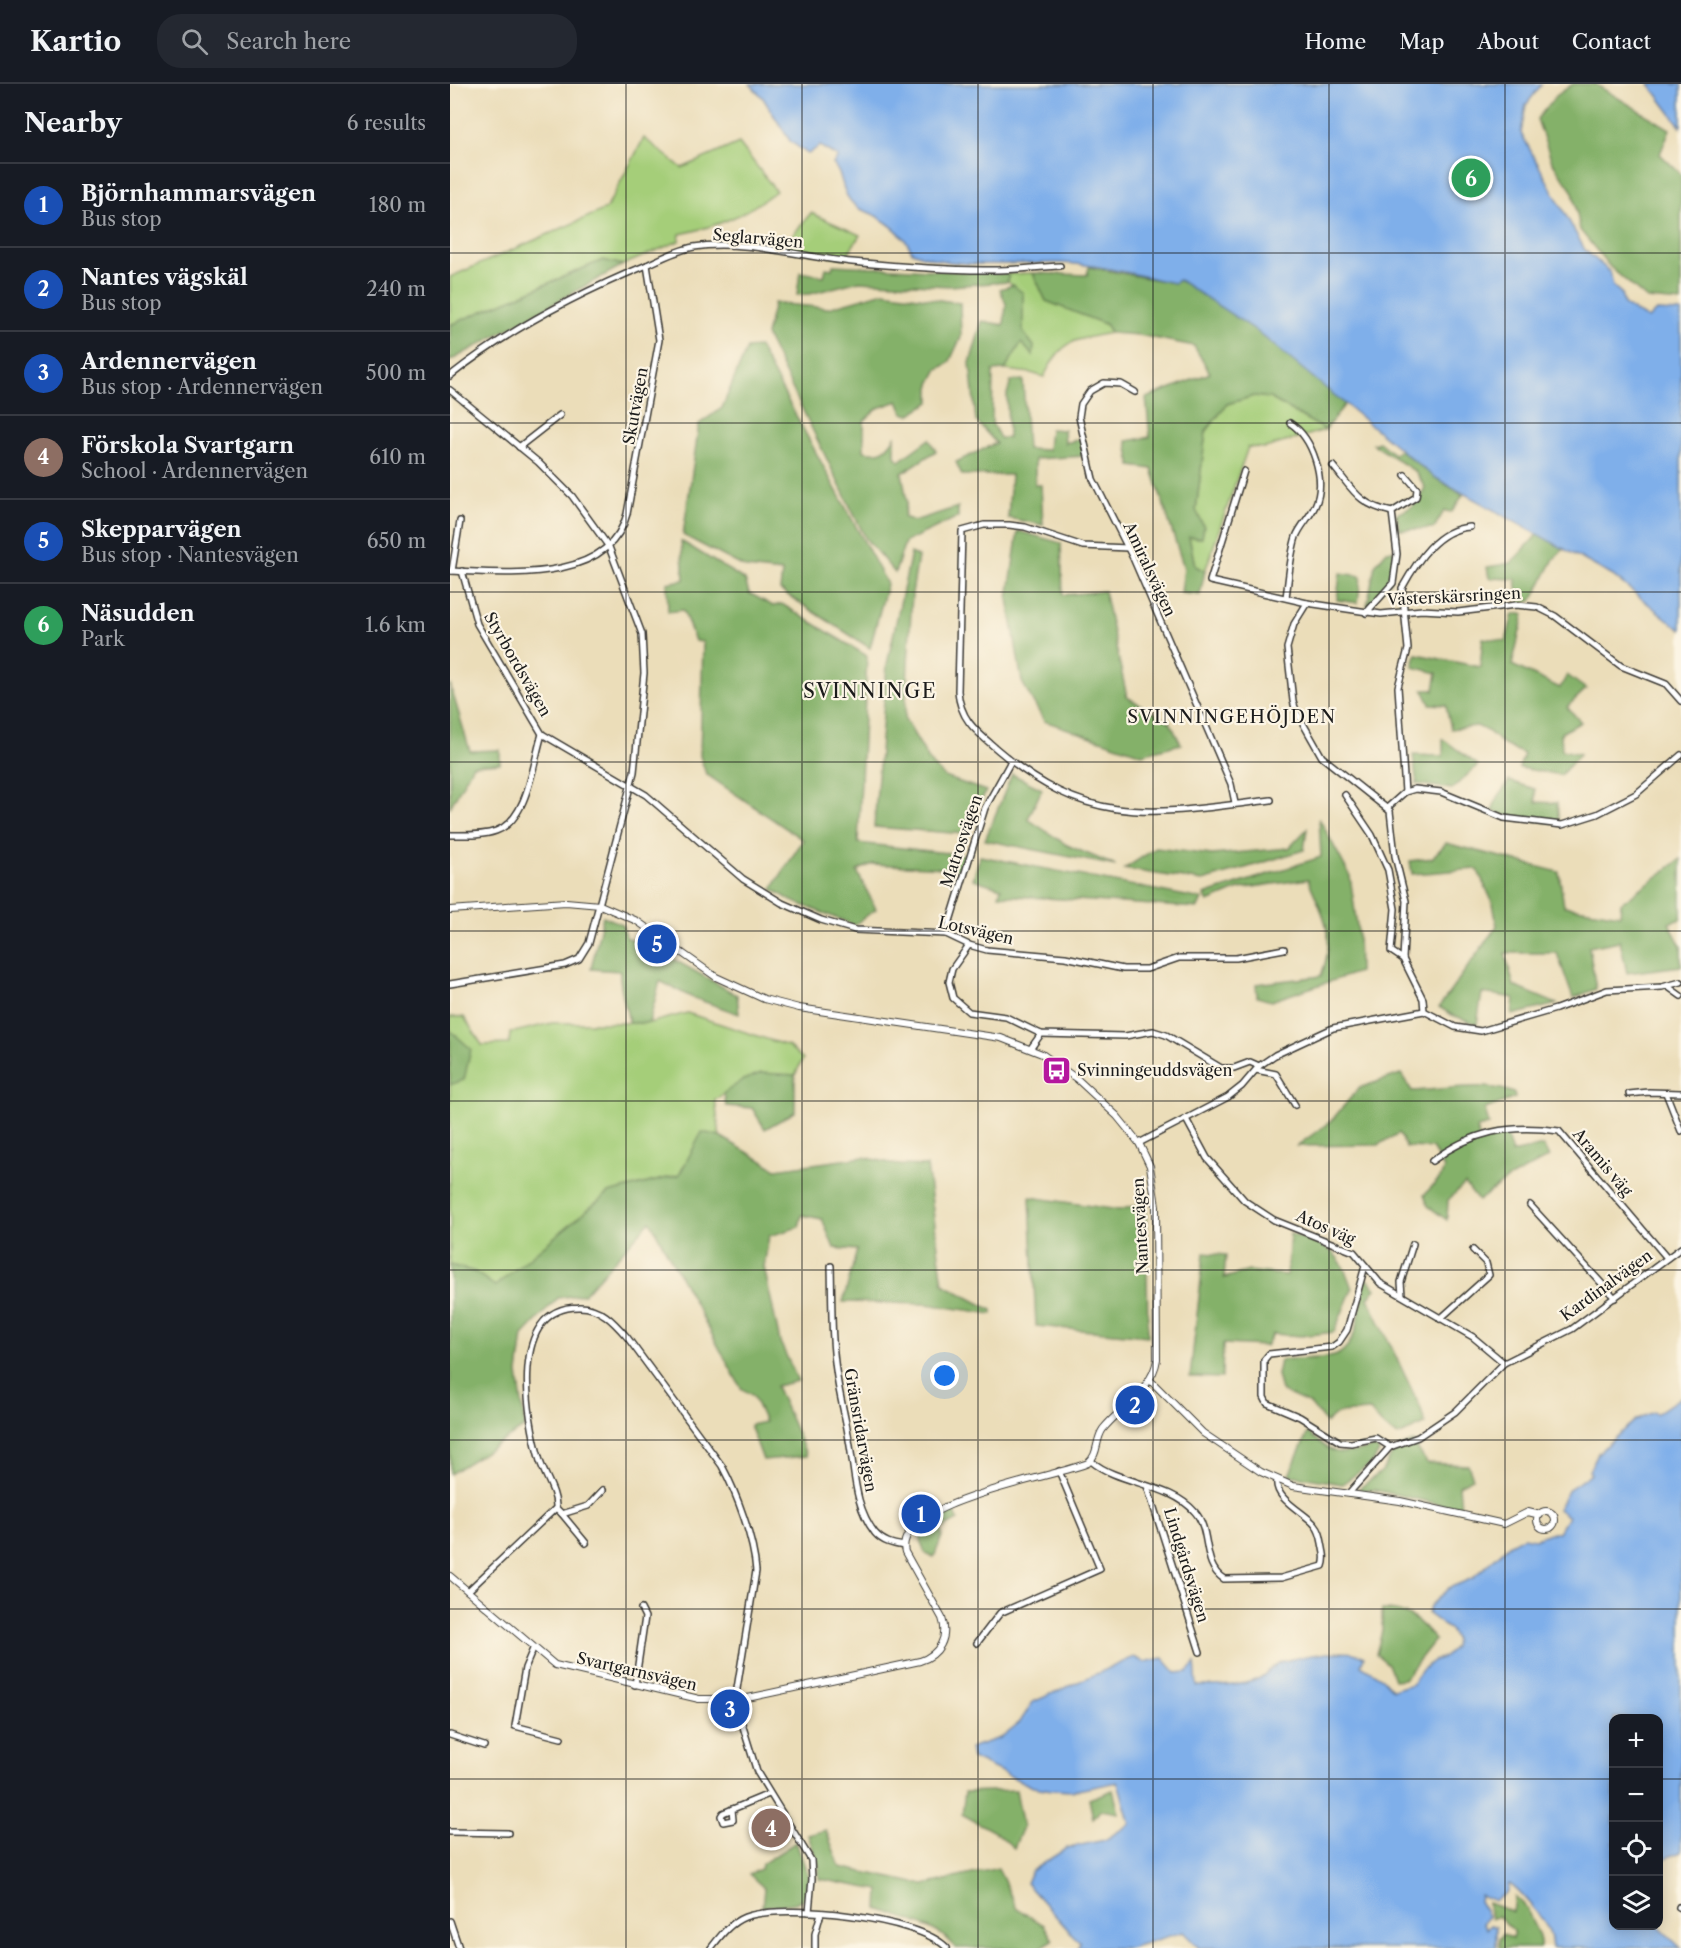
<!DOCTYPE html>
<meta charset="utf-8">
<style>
:root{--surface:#171b24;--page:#242831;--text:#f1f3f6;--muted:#9ea1a6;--line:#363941;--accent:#b45309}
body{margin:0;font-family:"Libre Caslon Text",serif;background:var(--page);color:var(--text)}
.controls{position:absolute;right:18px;bottom:18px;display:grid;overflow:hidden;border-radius:12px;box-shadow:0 3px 15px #0003}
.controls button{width:54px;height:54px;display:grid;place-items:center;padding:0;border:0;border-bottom:2px solid var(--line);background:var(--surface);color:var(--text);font:30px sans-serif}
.you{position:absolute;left:495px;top:1292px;width:21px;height:21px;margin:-15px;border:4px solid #fff;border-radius:50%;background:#1a73e8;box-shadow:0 0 0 9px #1a73e833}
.badge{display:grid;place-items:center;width:39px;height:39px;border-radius:50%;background:var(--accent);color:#fff;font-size:20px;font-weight:700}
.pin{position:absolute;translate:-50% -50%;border:3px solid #fff;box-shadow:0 2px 6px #0006}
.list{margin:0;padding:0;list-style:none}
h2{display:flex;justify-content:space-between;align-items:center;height:78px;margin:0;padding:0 24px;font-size:26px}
h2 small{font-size:20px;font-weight:400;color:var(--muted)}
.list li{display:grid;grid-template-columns:39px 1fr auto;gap:18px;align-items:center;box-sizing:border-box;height:84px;padding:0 24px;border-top:2px solid var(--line)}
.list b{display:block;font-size:22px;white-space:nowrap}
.list p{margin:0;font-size:20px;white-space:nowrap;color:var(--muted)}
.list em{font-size:20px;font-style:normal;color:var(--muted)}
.icon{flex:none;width:33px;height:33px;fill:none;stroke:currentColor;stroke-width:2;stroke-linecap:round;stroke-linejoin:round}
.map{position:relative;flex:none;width:1231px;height:1864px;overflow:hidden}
header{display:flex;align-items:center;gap:36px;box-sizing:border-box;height:84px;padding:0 30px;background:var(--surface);border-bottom:2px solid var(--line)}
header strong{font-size:28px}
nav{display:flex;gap:33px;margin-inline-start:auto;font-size:21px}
.search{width:420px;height:54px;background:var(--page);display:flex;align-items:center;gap:15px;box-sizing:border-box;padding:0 21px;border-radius:24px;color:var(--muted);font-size:22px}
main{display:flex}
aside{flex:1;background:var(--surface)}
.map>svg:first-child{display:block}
.green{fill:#a5ce79;stroke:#60754a;stroke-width:1.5}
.forest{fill:#84b169;stroke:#506642;stroke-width:1.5}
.water{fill:#7fafea;stroke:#4e6683;stroke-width:1.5}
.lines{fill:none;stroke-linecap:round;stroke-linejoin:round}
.minor-casing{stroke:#3b3934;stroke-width:8}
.tertiary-casing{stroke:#3b3934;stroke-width:8}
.minor{stroke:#fff;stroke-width:5}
.tertiary{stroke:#fff;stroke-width:6}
.grid{fill:none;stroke:#1c1c1c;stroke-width:1.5;stroke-opacity:0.55}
.labels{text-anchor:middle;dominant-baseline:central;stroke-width:4.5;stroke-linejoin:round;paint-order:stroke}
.street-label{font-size:16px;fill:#1c1c1c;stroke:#fcf5e5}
.poi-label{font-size:16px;fill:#1c1c1c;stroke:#fcf5e5;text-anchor:start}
.neighbourhood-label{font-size:18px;letter-spacing:1.5px;fill:#1c1c1c;stroke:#fcf5e5}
.quarter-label{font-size:20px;letter-spacing:1.5px;fill:#1c1c1c;stroke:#fcf5e5}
</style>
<header>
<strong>Kartio</strong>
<div class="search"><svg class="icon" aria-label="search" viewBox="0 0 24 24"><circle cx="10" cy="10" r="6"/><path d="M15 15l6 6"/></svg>Search here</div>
<nav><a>Home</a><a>Map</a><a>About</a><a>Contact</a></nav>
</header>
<main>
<aside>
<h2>Nearby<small>6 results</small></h2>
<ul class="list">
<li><span class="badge" style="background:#1a4fb4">1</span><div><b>Björnhammarsvägen</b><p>Bus stop</p></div><em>180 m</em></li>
<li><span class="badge" style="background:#1a4fb4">2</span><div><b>Nantes vägskäl</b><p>Bus stop</p></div><em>240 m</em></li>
<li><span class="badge" style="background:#1a4fb4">3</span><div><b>Ardennervägen</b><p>Bus stop · Ardennervägen</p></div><em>500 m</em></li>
<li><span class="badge" style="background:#8d6e63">4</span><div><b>Förskola Svartgarn</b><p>School · Ardennervägen</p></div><em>610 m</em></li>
<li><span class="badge" style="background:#1a4fb4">5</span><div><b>Skepparvägen</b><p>Bus stop · Nantesvägen</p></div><em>650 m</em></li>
<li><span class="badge" style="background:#2e9e5b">6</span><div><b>Näsudden</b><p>Park</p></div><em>1.6 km</em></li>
</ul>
</aside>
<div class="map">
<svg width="1231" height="1864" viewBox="0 0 1231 1864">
<rect width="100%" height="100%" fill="#fcf5e5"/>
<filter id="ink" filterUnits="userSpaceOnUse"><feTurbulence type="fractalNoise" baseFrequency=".0167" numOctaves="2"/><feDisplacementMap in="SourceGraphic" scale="12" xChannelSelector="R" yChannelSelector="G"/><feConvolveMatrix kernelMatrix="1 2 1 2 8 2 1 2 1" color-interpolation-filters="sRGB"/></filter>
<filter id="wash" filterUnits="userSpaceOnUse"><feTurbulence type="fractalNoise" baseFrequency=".008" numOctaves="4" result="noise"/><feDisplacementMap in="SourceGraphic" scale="24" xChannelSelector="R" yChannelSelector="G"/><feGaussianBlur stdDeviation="1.35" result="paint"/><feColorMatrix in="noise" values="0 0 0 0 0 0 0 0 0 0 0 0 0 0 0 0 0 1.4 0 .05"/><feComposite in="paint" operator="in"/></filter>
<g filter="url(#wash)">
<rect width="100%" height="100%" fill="#ebddb9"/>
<g class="green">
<path d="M194,54L232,84L289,59L326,107C295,131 270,142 230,150L229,157L173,181L153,176L0,241V193L156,125Z"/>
<polygon points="361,129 410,151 395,174 336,166 336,159"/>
<path d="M583,189L596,217L655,240L661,249C623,256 611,256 594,293L581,289L555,286C574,252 573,247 572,209L558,198V190Z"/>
<polygon points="804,312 820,314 875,346 815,364 798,363 755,487 745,482 739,453 751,454 746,426 756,348 777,320"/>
<path d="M237,929L338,962L353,975L345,991C301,989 300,991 265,1016L270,1053L325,1085H255L198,1099L73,1235L25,1188L0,1181V933H14L32,961L59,960L60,949L102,939H199Z"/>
</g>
<g class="forest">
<polygon points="1123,0 1145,0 1220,45 1210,70 1231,90 1231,218 1197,215 1160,183 1130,146 1123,108 1102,78 1087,35 1106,12"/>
<polygon points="153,176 173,181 0,277 0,241"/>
<polygon points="383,181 558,190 558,198 499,202 409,197 360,210 347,211 350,188 374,192 376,184 382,185"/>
<path d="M639,183L724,199L729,196C790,228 842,276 895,320L875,346L820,314L804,312L777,320L756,347L746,426L754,443L752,454L739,453L745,482L755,487L750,511L731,509L734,484L702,385L681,382L677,357L700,353L696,314L760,289L744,262L689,251L661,249L655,240L596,217L583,189L637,191Z"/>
<polygon points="563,201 573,209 573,248 584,262 583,271 571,259 555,286 543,287 542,339 550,354 558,354 557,310 561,297 573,296 577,365 598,366 600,345 614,346 615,359 631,355 635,372 585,375 585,401 591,401 593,441 558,434 561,391 512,391 506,378 546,359 526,337 520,279 532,237 554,241 556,220 550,205"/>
<path d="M434,208L510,219L511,253L499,279L488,285L480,300V318L459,331L453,329L448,317L428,324L414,337V367C431,371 437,366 445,353V372L449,377L479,355L486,367L452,389L457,418L454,433L464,437L508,423V433L455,458L445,489L416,455L316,251L324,219L378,224Z"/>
<polygon points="309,263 437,500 420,564 330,506 332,488 296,484 233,451 249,340 272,324 297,264"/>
<path d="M929,358L944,370L950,366L984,393L1013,411L1002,428L994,427L984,444L950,446L946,430C962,425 969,418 975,403L966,388L923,360Z"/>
<polygon points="568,447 611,459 613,511 654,507 677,613 720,638 731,660 692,670 594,637 572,598 558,515"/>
<polygon points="1088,450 1114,465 1104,475 1082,517 1069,518 1066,495 1039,494 1037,483 1061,479"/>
<polygon points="231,457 295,496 299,509 323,522 332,520 417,572 408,759 515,771 512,785 422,780 407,787 426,825 404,841 342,817 322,805 353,756 256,690 250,672 253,558 245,557 233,526 218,528 217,499 234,496"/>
<polygon points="944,466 940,498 917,522 925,481 937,467"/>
<polygon points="461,469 468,473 462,509 455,635 482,681 495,693 536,707 515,750 424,743 437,580"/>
<polygon points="890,489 911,492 908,519 887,516"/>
<polygon points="1063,530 1074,530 1062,581 1110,604 1117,591 1136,605 1117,623 1131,638 1111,649 1112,666 1130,670 1111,691 1069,684 1074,670 1054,661 1039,648 1027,642 1001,645 996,621 980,620 973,606 984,606 987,589 963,583 966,570 1030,583 1033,554 1056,557"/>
<polygon points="0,600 20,667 50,666 50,679 23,681 0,724"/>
<polygon points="993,655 1028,681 1002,705 967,700 963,671 993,672"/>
<polygon points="562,690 592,705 578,735 617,761 666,782 535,756"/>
<polygon points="1059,697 1085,705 1086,718 1107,719 1109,739 1066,735 1042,727 1046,716"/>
<path d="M869,734L900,792L908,849L909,888L821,917L807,913L806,900L871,892C887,850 874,834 858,795L789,805L758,818L754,811L871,773Z"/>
<polygon points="857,745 854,766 753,797 674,785 706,764 762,771 839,764"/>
<polygon points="996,759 1109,788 1114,822 1170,831 1171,819 1231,775 1231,835 1219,839 1231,862 1231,882 1177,889 1170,857 1139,863 1146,905 1123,914 1107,869 1055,869 1064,902 1107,920 1062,931 1064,914 1032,909 1027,940 1002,931 989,923 1047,842 1043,819 1027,785 962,790 960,777 982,774"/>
<polygon points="530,772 752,815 748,824 549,811 551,804 523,795"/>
<path d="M153,832L172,840L176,853L216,871L287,911L289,930L241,913L210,897L199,939H179C176,921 169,905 170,887L141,885Z"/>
<polygon points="0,946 21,965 14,996 0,1001"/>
<polygon points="311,989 345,991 345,1028 315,1045 302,1024 276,1022 274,1009 293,996"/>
<path d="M951,990L962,1007C995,1006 1035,997 1064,1009L1065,1014L1035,1025L1039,1041L1027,1044L1029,1054L1056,1050L1062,1069L1093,1062L1099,1073L1058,1095L1028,1117L1015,1100L998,1116L997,1136L978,1122L974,1111L991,1093L994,1084L982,1064L956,1063L949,1049L928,1061L847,1062L881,1037L909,1004Z"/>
<polygon points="252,1048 270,1052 326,1085 414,1073 449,1081 477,1082 493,1200 542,1226 542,1230 476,1220 393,1218 407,1166 384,1164 372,1135 352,1131 349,1143 319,1152 314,1183 330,1258 348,1297 326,1302 357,1372 313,1376 300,1341 315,1338 303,1312 291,1304 200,1137 134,1210 108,1214 73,1251 68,1289 75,1343 0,1390 0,1181 25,1188 45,1202 158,1109 229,1091"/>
<polygon points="580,1113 669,1126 696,1119 698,1252 586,1242"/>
<path d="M840,1150C879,1162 889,1165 902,1205L884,1248L851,1252L823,1250L816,1262L773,1260L772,1294L740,1293L754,1169L776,1171L774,1194L799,1187L837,1191Z"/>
<path d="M915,1192L926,1205L918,1214L971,1325L975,1340L948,1352L934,1343L920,1327L888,1329L876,1339L860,1320L831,1307L827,1291L830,1276C843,1274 877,1276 887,1271C911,1258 911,1216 915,1192Z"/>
<path d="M858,1348C883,1374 893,1371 926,1363L929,1368L923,1378L892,1400L839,1391Z"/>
<polygon points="963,1358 977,1379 1018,1381 1023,1394 1009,1401 1011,1425 925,1406 907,1406 932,1387 945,1365"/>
<polygon points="503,1424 508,1436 491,1445 492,1453 484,1473 475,1469 470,1457 472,1444"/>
<path d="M932,1526C956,1525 971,1537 985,1556L954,1595L944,1596L938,1580L926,1570L932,1547Z"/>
<polygon points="566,1706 573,1743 564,1764 548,1750 512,1730 515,1708"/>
<polygon points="663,1706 669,1729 651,1726 643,1734 639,1715"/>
<path d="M376,1746L390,1783L474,1801L548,1784L567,1825L594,1841L603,1856L590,1864H505C496,1845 447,1832 428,1825L429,1806L369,1795V1783L358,1751Z"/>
<polygon points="346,1758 359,1794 353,1815 345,1819 312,1823 314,1804 299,1790 311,1785 312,1780"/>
<path d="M1065,1813L1078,1825C1080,1840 1092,1849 1090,1864H1049V1855L1053,1850L1062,1855L1064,1847L1048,1832L1041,1835L1038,1819L1063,1828Z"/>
</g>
<g class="water">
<path d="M300,0H1092L1076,21L1071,49L1135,166L1160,188L1163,202L1171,209L1174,221L1198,235L1206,227L1231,228V546L1163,492L984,393L804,245L729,196L724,199C687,191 648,180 609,179C562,178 507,187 462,168C456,153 440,140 426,132C420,128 413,127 408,124C388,109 396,93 383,80L388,73L370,62L358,70L340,57L313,14Z"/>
<polygon points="1199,0 1231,0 1231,43"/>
<path d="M1231,1313V1768L1209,1777L1208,1634H1164V1842H1208L1231,1864H1102C1101,1858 1101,1850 1098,1845C1092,1834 1069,1805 1059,1800L1058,1807L1045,1817L1030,1811L1029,1817L1038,1832L1033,1840L1037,1845L1041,1841L1046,1843V1864H749L733,1848L679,1864H628L630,1859L576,1799L581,1787L617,1764L655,1756L680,1740L668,1698L623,1707L602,1706L583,1703L522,1674L520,1664L550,1654L570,1638L583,1618L684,1573L694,1578L713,1574L726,1589L737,1588L745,1579L747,1602C767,1602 790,1603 808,1595C817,1591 822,1581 831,1578C848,1573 900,1562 914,1573L911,1581L932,1594L943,1606L962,1600L972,1586L984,1576L994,1573L1004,1563L1005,1555L1000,1546L978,1530L980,1522L999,1504L1023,1494L1060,1460L1073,1453L1085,1455L1099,1449H1108L1118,1433L1108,1425L1119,1405L1141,1390L1139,1387L1148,1369L1170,1349L1186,1336L1203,1328L1206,1330Z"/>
</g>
</g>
<g filter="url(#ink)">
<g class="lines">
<defs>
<g id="minor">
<path d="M0,292C58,246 129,209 197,181C212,174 227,166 244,163C292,155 353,173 402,178C445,182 489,186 533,186C558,187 585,183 610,182"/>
<polyline points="0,306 88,378 122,412 159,463 192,550 194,589 184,688 139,859 129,875 115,881 0,900"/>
<polyline points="685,308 671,300 654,299 640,307 631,320 629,333 643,395 683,474 781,700 785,719"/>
<polyline points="69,363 110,331"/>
<path d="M883,382C903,406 909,421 942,428"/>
<polyline points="794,387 760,497 857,519"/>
<path d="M678,464L633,462L575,443L559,441H534L512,447L508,607C510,636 527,648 548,666C642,747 709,729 821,716"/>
<path d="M0,487C56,489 159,500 177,430L209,256L197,181"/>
<polyline points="2,487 10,437"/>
<polyline points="12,487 27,540 92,650 196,711 293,795 332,819 371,836 405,846 496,850 519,861 537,866 615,873 673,885 697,885 729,874 786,874 834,865"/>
<path d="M836,513C839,493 840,472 846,453C850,442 860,433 865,422C877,396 863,354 840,339"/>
<polyline points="916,529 943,499 947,470 942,428 966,413 967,405 955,391"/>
<polyline points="955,708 965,705 991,708 1054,734 1112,741 1147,730 1186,710 1231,671"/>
<polyline points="895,711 922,751 938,786 945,825 941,867 953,875"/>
<path d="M937,724L955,708L948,603L958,565L952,504C967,477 987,445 1020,443"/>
<path d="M0,751C15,751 32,752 46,747C78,736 83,679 92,650"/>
<polyline points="496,850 535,724 561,677"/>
<polyline points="519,861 502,885 499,898 503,914 519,928 556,933 591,950 675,952 703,947 716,951 771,984 784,984 800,978 809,982"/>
<polyline points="1217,902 1231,912"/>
<polyline points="974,927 973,915 953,875 956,817 945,772 940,727 872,673 846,627 843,617 837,564 844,540 857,519 931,530 972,526 1008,528 1066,521 1087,523 1105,532 1171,582 1216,600 1231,617"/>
<polyline points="581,964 591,950"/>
<polyline points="806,986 826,990 845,1021"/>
<polyline points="1216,1009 1231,1047"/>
<polyline points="1179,1010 1199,1008 1231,1009"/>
<polyline points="736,1035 757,1074 795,1117 824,1136 904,1168 930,1199 1023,1253 1054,1279"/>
<polyline points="689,1059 778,1013 792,1002 809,982 825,971 883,944 974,927 1005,943 1031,947 1106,925 1157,906 1212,903 1231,898"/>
<path d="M982,1077C1022,1047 1060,1040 1109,1047L1217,1174"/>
<polyline points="1080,1121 1165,1214"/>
<path d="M381,1182C382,1219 381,1256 387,1293C390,1314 396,1335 399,1356C405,1388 404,1422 425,1449C433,1458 442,1460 454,1462"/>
<polyline points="915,1182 897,1246 889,1258 882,1263 819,1270 814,1276 814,1313 817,1319 850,1333 890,1358 901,1359 926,1354 940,1363"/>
<polyline points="952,1211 951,1198 963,1160"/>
<polyline points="990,1235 1039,1191 1036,1179 1023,1166"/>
<path d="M641,1377C670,1401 720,1399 745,1428C762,1447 751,1481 774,1495L831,1494L873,1482C876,1474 874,1471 873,1464C871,1455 871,1448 865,1441C855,1428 824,1416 827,1396"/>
<polyline points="697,1402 750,1568"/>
<polyline points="899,1409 940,1363 968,1353 1005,1328 1054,1279 1122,1245 1231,1164"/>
<polyline points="106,1424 112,1430 138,1422 153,1406"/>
<polyline points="112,1430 136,1459"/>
<path d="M18,1507L106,1424C107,1409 95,1392 90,1377C77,1334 58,1224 128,1223C150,1222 164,1238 177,1253L272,1382C287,1410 304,1456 306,1487L285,1617L307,1688L361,1776L362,1795L359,1828"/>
<polyline points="527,1559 550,1529 650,1485 609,1387"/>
<polyline points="83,1565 75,1584 65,1642 111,1654"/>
<polyline points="185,1601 195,1533 191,1525"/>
<polyline points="0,1651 34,1662"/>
<polyline points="282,1725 283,1736 273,1738 271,1732 273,1729 319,1710"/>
<polyline points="0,1748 58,1749"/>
<polyline points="1229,1823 1231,1824"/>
<polyline points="0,1837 9,1864"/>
<path d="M261,1864C271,1851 280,1839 295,1833C335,1819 468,1833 497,1864"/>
<polyline points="365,1864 365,1850 371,1829"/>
</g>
<g id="tertiary">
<path d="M0,826L116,818L150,821L187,837L266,893L314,915L349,924L551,954L592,970L627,995L667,1032L689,1059L700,1082L706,1122L707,1275C703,1305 671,1323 653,1345C645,1356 649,1370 638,1379C606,1393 442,1418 455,1468L492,1534C499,1554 489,1571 470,1577L293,1615H249L105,1581L0,1492"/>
<polyline points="700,1296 753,1349 811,1388 843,1402 950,1417 1054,1440 1078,1428 1090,1431"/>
<circle cx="1096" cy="1436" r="9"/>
</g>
</defs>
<use href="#minor" class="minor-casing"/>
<use href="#tertiary" class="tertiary-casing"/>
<use href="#minor" class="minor"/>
<use href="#tertiary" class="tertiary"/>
</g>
</g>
<path class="grid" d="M176,0V1864M352,0V1864M528,0V1864M703,0V1864M879,0V1864M1055,0V1864M0,169H1231M0,339H1231M0,508H1231M0,678H1231M0,847H1231M0,1017H1231M0,1186H1231M0,1356H1231M0,1525H1231M0,1695H1164M1208,1695H1231"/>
<defs>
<symbol id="bus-square" viewBox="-11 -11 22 22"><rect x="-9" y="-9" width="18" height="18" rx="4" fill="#b5179e" stroke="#fcf5e5"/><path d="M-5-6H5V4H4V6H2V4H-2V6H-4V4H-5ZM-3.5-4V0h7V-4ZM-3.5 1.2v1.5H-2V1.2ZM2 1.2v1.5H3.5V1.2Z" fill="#fff"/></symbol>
</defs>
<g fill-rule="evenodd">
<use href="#bus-square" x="590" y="970" width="33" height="33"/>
</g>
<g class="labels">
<g class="street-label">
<text transform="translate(308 154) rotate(5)">Seglarvägen</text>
<text transform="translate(185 322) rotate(-80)">Skutvägen</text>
<text transform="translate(700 485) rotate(65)">Amiralsvägen</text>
<text transform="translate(1004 512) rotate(-3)">Västerskärsringen</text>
<text transform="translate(68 580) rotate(60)">Styrbordsvägen</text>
<text transform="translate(511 757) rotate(-71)">Matrosvägen</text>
<text transform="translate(526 846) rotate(13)">Lotsvägen</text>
<text transform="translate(1153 1078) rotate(50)">Aramis väg</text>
<text transform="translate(690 1142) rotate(-93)">Nantesvägen</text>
<text transform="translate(876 1143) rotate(24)">Atos väg</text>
<text transform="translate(1156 1201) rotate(-36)">Kardinalvägen</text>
<text transform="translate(411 1346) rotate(80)">Gränsridarvägen</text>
<text transform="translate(737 1481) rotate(73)">Lindgårdsvägen</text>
<text transform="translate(187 1587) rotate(13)">Svartgarnsvägen</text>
</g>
<g class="poi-label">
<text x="627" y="986">Svinningeuddsvägen</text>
</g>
<g class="neighbourhood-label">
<text x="782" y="633">SVINNINGEHÖJDEN</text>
</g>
<g class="quarter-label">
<text x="420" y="607">SVINNINGE</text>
</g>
</g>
</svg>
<div class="controls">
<button>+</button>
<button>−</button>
<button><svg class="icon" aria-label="locate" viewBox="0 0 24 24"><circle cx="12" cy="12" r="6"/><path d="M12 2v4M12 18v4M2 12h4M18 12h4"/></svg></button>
<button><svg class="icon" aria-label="layers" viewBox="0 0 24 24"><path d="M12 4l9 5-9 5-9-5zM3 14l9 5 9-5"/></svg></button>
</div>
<div class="you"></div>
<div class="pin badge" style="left:471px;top:1430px;background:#1a4fb4">1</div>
<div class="pin badge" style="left:685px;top:1321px;background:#1a4fb4">2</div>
<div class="pin badge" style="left:280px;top:1625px;background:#1a4fb4">3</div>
<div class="pin badge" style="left:321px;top:1744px;background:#8d6e63">4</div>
<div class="pin badge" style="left:207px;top:860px;background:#1a4fb4">5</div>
<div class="pin badge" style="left:1021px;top:94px;background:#2e9e5b">6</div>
</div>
</main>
